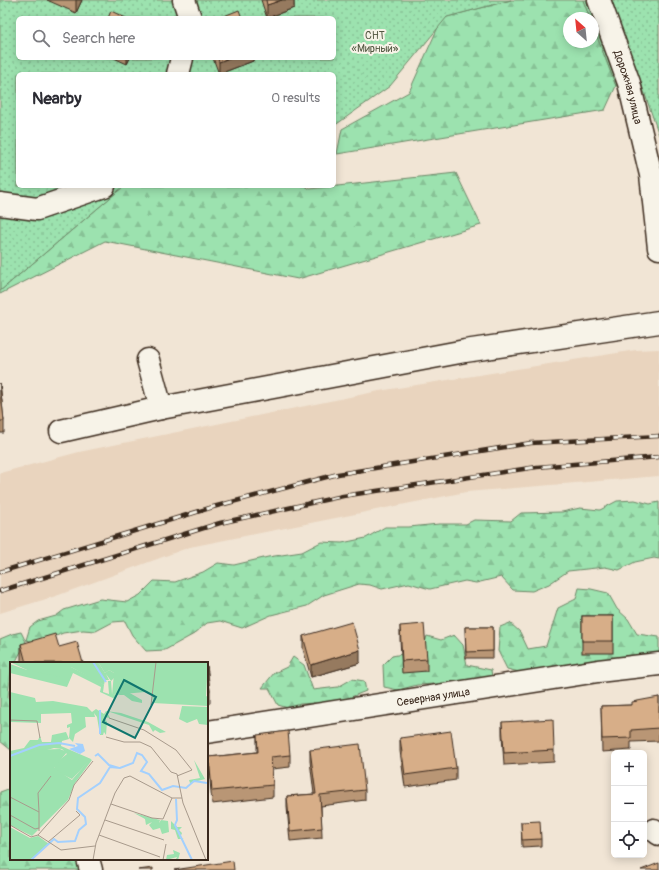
<!DOCTYPE html>
<meta charset="utf-8">
<style>
:root{--surface:#fff;--page:#f2f2f3;--text:#2b2b33;--muted:#7c7c81;--line:#e1e1e2}
body{margin:0;font-family:Pangolin,sans-serif;background:var(--page);color:var(--text)}
.controls{position:absolute;right:12px;bottom:12px;display:grid;overflow:hidden;border-radius:6px;box-shadow:0 2px 10px #0003}
.controls button{width:36px;height:36px;display:grid;place-items:center;padding:0;border:0;border-bottom:1px solid var(--line);background:var(--surface);color:var(--text);font:20px sans-serif}
.compass{position:absolute;left:563px;top:12px;width:36px;height:36px;border-radius:50%;background:var(--surface);box-shadow:0 2px 10px #0003;rotate:333deg}
.list{margin:0;padding:0;list-style:none}
h2{display:flex;justify-content:space-between;align-items:center;height:52px;margin:0;padding:0 16px;font-size:17px}
h2 small{font-size:13px;font-weight:400;color:var(--muted)}
.icon{flex:none;width:22px;height:22px;fill:none;stroke:currentColor;stroke-width:2;stroke-linecap:round;stroke-linejoin:round}
.map{position:relative;flex:none;width:659px;height:870px;overflow:hidden}
.search{position:absolute;background:var(--surface);box-shadow:0 2px 10px #0003;left:16px;top:16px;width:320px;height:44px;display:flex;align-items:center;gap:10px;box-sizing:border-box;padding:0 14px;border-radius:6px;color:var(--muted);font-size:15px}
.panel{position:absolute;background:var(--surface);box-shadow:0 2px 10px #0003;left:16px;top:72px;width:320px;height:116px;border-radius:6px}
.map>svg:first-child{display:block}
.built{fill:#e9d4be}
.forest{fill:url(#forest-firs);stroke:#6c8666}
.garden{fill:url(#garden-dots);stroke:#6c8666;fill-rule:evenodd}
.lines{fill:none;stroke-linecap:round;stroke-linejoin:round}
.minor-casing{stroke:#3b2a1e;stroke-width:25}
.minor{stroke:#f7f3e8;stroke-width:22}
.rail-casing{stroke:#3b2a1e;stroke-width:4.5}
.rail{stroke:#f7f3e8;stroke-width:3;stroke-dasharray:9;stroke-linecap:butt}
.wall{fill:#b99675;stroke:#3b2a1e}
.shaded-wall{fill:#967a5f;stroke:#3b2a1e}
.building{fill:#d7ae88;stroke:#3b2a1e}
.labels{text-anchor:middle;dominant-baseline:central;stroke-width:4;stroke-linejoin:round;paint-order:stroke}
.park-label{font-size:11px;fill:#535842;stroke:#f7f3e8}
.street-label{font-size:11px;fill:#3b2a1e;stroke:#f7f3e8}
.inset-river{fill:none;stroke:#a3d0fe;stroke-width:2}
.inset-road{fill:none;stroke:#a89a8c;stroke-width:1}
.view{fill:#0f766e;fill-opacity:0.15;stroke:#0f766e;stroke-width:2}
.inset-edge{fill:none;stroke:#3b2a1e;stroke-width:2}
</style>
<div class="map">
<svg width="659" height="870" viewBox="0 0 659 870">
<defs>
<pattern id="forest-firs" width="22" height="20" patternUnits="userSpaceOnUse"><rect width="22" height="20" fill="#9ce2af"/><path d="M5 1l3.5 6h-7zM16 11l3.5 6h-7z" fill="#87c296"/></pattern>
<pattern id="garden-dots" width="8" height="8" patternUnits="userSpaceOnUse"><rect width="8" height="8" fill="#9ce2af"/><path d="M2 2h.1M6 6h.1" fill="none" stroke="#87c296" stroke-width="1.8" stroke-linecap="round"/></pattern>
</defs>
<rect width="100%" height="100%" fill="#f1e5d5"/>
<filter id="ink" filterUnits="userSpaceOnUse"><feTurbulence type="fractalNoise" baseFrequency=".025" numOctaves="2"/><feDisplacementMap in="SourceGraphic" scale="8" xChannelSelector="R" yChannelSelector="G"/><feConvolveMatrix kernelMatrix="1 2 1 2 8 2 1 2 1" color-interpolation-filters="sRGB"/></filter>
<g filter="url(#ink)">
<polygon class="built" points="659,349 659,476 466,492 190,547 56,596 0,613 0,473 79,452 379,391 636,350"/>
<g class="forest">
<polygon points="511,0 583,0 590,18 569,18 569,42 593,42 593,26 616,86 605,110 337,154 342,129 409,92 439,25 447,17"/>
<polygon points="456,173 481,225 298,279 105,241 0,294 0,291 124,186 305,186 310,189"/>
<polygon points="635,500 650,504 659,502 659,559 654,558 635,562 619,570 605,567 568,571 549,584 532,591 513,590 501,577 476,583 465,581 430,589 409,583 382,589 370,585 359,584 324,595 307,606 271,615 242,628 220,621 207,623 194,634 165,650 146,651 132,635 125,621 113,622 96,631 83,630 63,633 40,643 26,640 30,627 38,621 56,616 64,610 100,599 127,602 140,595 154,581 175,582 203,572 218,563 234,565 268,557 302,552 321,542 342,543 366,538 385,527 409,527 439,524 466,524 474,520 511,521 521,513 562,512 580,508 600,510 617,501"/>
<polygon points="579,588 591,589 608,593 617,609 628,619 637,634 659,637 659,662 531,675 507,669 498,651 500,627 510,623 520,632 528,649 546,646 558,608 576,599"/>
<path d="M21,632L26,642L15,663H11C11,675 9,686 8,698L11,701V750L0,741V639L12,634Z"/>
<polygon points="454,635 463,645 467,665 491,670 492,677 451,689 434,684 417,685 398,690 384,687 383,665 392,656 413,652 424,646 427,636 441,640"/>
<polygon points="293,657 304,665 313,690 338,687 352,679 364,681 366,691 331,705 314,703 300,704 288,708 278,705 269,688 262,688 274,673 287,667"/>
<polygon points="11,788 11,859 79,859 82,870 0,870 0,792"/>
</g>
<g class="garden">
<path d="M0,0H511L447,17L390,86L334,126V74H18V186H124L0,291ZM18,18H334V58H18Z"/>
<polygon points="583,0 659,0 659,135 640,80 616,86 593,26 593,18 590,18"/>
</g>
<g class="lines">
<defs>
<g id="minor">
<polyline points="184,0 190,18"/>
<path id="s1" d="M599,0L629,83L651,175L659,248"/>
<polyline points="178,74 182,58"/>
<polyline points="0,204 37,209 104,186"/>
<polyline points="148,360 161,408 465,351 659,322"/>
<polyline points="61,431 161,408"/>
<path id="s2" d="M207,732L598,671L659,664"/>
<polyline points="654,830 659,834"/>
<polyline points="88,859 91,870"/>
</g>
</defs>
<use href="#minor" class="minor-casing"/>
<use href="#minor" class="minor"/>
<defs>
<g id="rail">
<polyline points="0,572 213,507 338,474 531,443 659,436"/>
<polyline points="0,591 220,523 343,496 537,467 659,457"/>
</g>
</defs>
<use href="#rail" class="rail-casing"/>
<use href="#rail" class="rail"/>
</g>
<g class="wall">
<polygon points="47,0 82,0 76,13"/>
<polygon points="261,0 294,0 294,8 267,18"/>
<polygon points="114,58 130,58 127,64"/>
<polygon points="213,58 253,58 253,61 219,74"/>
<polygon points="0,383 4,421 4,433 0,433"/>
<rect x="582" y="616" width="31" height="37"/>
<polygon points="400,626 427,659 427,671 402,673 400,639"/>
<polygon points="465,627 493,627 493,658 466,658"/>
<polygon points="303,636 360,663 311,677 303,649"/>
<polygon points="21,644 59,647 83,663 21,663"/>
<polygon points="207,666 210,691 210,703 207,704"/>
<polygon points="659,697 659,741 631,742 631,750 602,752 601,706 632,705"/>
<polygon points="502,722 554,750 554,762 504,765 502,734"/>
<polygon points="257,735 290,755 290,767 272,769 273,785 273,797 212,804 209,769 209,757 257,752"/>
<polygon points="400,738 456,768 456,780 405,787 400,751"/>
<polygon points="310,750 365,790 365,800 321,806 322,838 290,841 287,807 287,796 314,794 310,761"/>
<polygon points="521,822 541,839 541,846 522,847"/>
</g>
<g class="shaded-wall">
<polygon points="76,0 82,0 76,13"/>
<polygon points="282,0 294,0 294,8 267,18 267,5"/>
<polygon points="127,58 130,58 127,64"/>
<polygon points="229,58 253,58 253,61 219,74 219,62"/>
<polygon points="360,650 360,663 311,677 311,665"/>
</g>
<g class="building">
<polygon points="266,0 282,0 267,5"/>
<polygon points="239,10 242,18 219,18"/>
<polygon points="111,11 126,18 108,18"/>
<polygon points="218,58 229,58 219,62"/>
<polygon points="0,383 4,421 0,421"/>
<rect x="582" y="616" width="31" height="25"/>
<polygon points="352,622 360,650 311,665 303,636"/>
<polygon points="424,624 427,659 402,661 400,626"/>
<polygon points="465,627 493,627 493,651 466,652"/>
<polygon points="55,634 59,647 77,642 83,663 26,663 21,644"/>
<polygon points="207,666 210,691 207,691"/>
<polygon points="659,697 659,728 631,730 631,738 602,739 601,706 632,705 632,702"/>
<polygon points="553,719 554,750 504,753 502,722"/>
<polygon points="288,731 290,755 271,757 273,785 212,791 209,757 258,752 257,735"/>
<polygon points="451,731 456,768 405,775 400,738"/>
<polygon points="360,744 365,790 320,795 322,828 290,831 287,796 316,794 310,750"/>
<polygon points="540,821 541,839 522,840 521,822"/>
<polygon points="233,861 234,870 174,870"/>
<polygon points="659,863 659,870 641,870"/>
<polygon points="153,868 153,870 138,870"/>
</g>
</g>
<g class="labels">
<g class="park-label">
<text x="375" y="35">СНТ<tspan x="375" dy="13">«Мирный»</tspan></text>
</g>
<g class="street-label">
<text stroke="none"><textPath href="#s1" startOffset="92">Дорожная улица</textPath></text>
<text stroke="none"><textPath href="#s2" startOffset="229">Северная улица</textPath></text>
</g>
</g>
<g transform="translate(10 662)">
<rect width="198" height="198" fill="#f1e5d5"/>
<path d="M0,2L17,8L61,5L87,18L94,23L93,30L99,32L98,19H101L102,32L106,33L105,37L90,30L91,25L63,11L57,25L0,11Z" fill="#9ce2af"/>
<path d="M0,0H88L95,11L99,8L104,11V16L101,19L96,12L99,18H95L94,23L61,5L51,15L17,8ZM0,30L25,36L26,40L43,39L77,45L82,50L86,47L94,52L96,49L111,51L138,60L156,70L150,71L145,68L143,70L139,63L100,50L98,52L100,56L94,55L97,60L96,73L94,70L93,73H90L87,55L84,51L85,55H75L76,65L65,72L63,80L59,76L60,65L57,66V63L62,61L61,51L31,52V61L0,60ZM118,30L132,38V41L122,39L114,33H106ZM172,44L198,45V63L189,62L187,57L177,61L169,57ZM56,70L59,77L52,79L51,84L81,97L62,117L43,108L47,100L57,92L52,87L44,86L0,99V89L14,86L20,78H28L30,74L32,80H41L42,73ZM184,98L195,117L180,121L179,118L190,116ZM124,151L150,158L149,161L151,158L158,159L159,170L152,172L150,166L143,168L139,163L142,160L136,163L135,157ZM161,159L167,165H172L169,168L172,171L170,176L174,177H168L165,168L161,167ZM163,188L170,191L168,198H163L166,197L167,195L156,198L157,193L164,192Z" fill="#9ce2af"/>
<path d="M88,0H198L196,34L198,35V44L143,41L142,32L135,30L102,33L104,11L99,8L95,11ZM50,87L57,90L44,106L62,118L80,97L82,98L65,121L58,138L22,174L0,163V97L25,88ZM0,165L20,176L28,174L39,182L20,198H0Z" fill="#9ce2af"/>
<path d="M65,81L73,82L75,89L70,92L59,87L68,84Z" fill="#a3d0fe"/>
<path class="inset-river" d="M83,0L96,20M90,48V72M0,94L29,83L49,81L65,84M85,94L88,92L99,103L109,106M166,137L167,158L165,163L182,198M21,198L44,177L48,180L65,179L69,168L76,162L75,155L67,147L68,136L90,121L100,105L110,106L123,101L127,91L132,93L137,100L131,109L139,112L152,128L163,124L176,126L184,119L197,121"/>
<path class="inset-road" d="M141,43L146,0M99,56L134,68L166,88L182,108L167,114M0,58L27,59L30,76M96,75L114,80H130L141,85L161,110L167,112L173,141L196,198M0,135L29,150V169M101,142L142,156L153,157L162,136M29,150L28,131L41,114M0,153L25,167L29,166M95,158L154,178M0,163L21,175L28,173M28,173L59,138L64,123L83,99M28,173L51,188L85,184M89,173L150,195M38,180L70,153L66,149M83,198L86,181L105,131L114,116L120,114L162,136H172M153,198L156,182"/>
<path class="view" d="M114,18L146,35L125,76L93,60Z"/>
<rect width="198" height="198" class="inset-edge"/>
</g>
</svg>
<div class="controls">
<button>+</button>
<button>−</button>
<button><svg class="icon" aria-label="locate" viewBox="0 0 24 24"><circle cx="12" cy="12" r="6"/><path d="M12 2v4M12 18v4M2 12h4M18 12h4"/></svg></button>
</div>
<svg class="compass" viewBox="-18 -18 36 36"><path d="M0-13l5 13h-10z" fill="#e53935"/><path d="M0 13l5-13h-10z" fill="#7c7c81"/></svg>
<div class="search"><svg class="icon" aria-label="search" viewBox="0 0 24 24"><circle cx="10" cy="10" r="6"/><path d="M15 15l6 6"/></svg>Search here</div>
<section class="panel">
<h2>Nearby<small>0 results</small></h2>
<ul class="list">
</ul>
</section>
</div>
